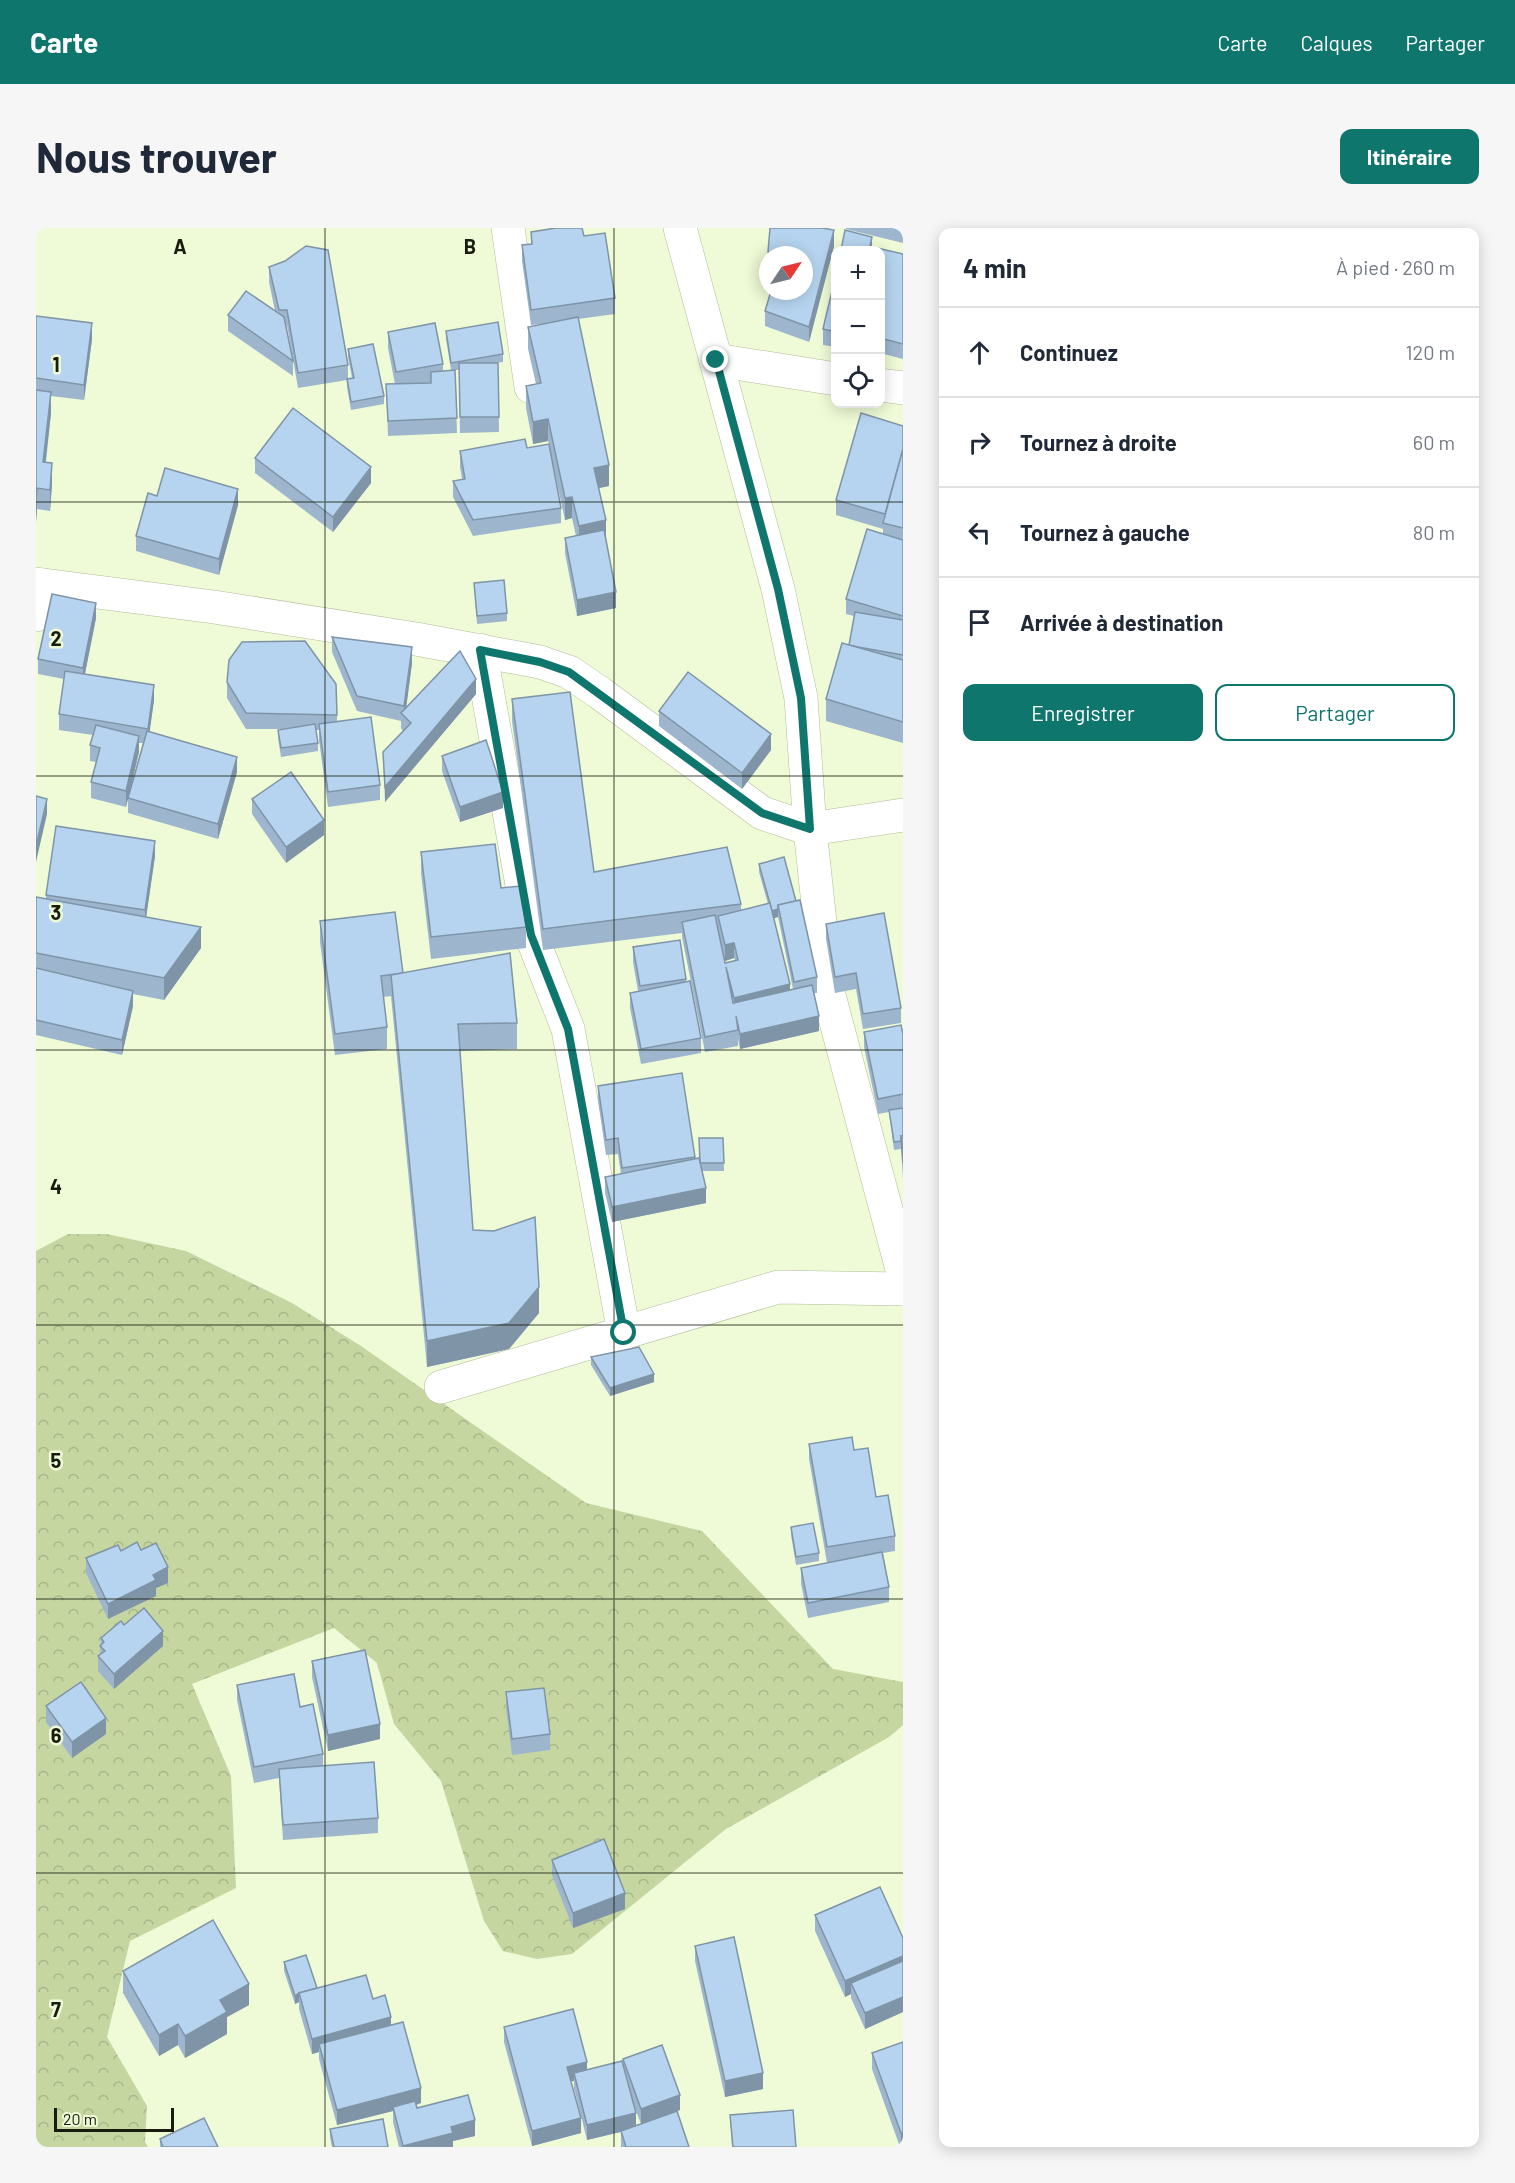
<!DOCTYPE html>
<html lang="fr">
<meta charset="utf-8">
<style>
:root{--surface:#fff;--page:#f6f6f7;--text:#1f2937;--muted:#747a83;--line:#e0e1e3;--accent:#0f766e}
body{margin:0;font-family:Barlow,sans-serif;background:var(--page);color:var(--text)}
.controls{position:absolute;right:18px;top:18px;display:grid;overflow:hidden;border-radius:12px;box-shadow:0 3px 15px #0003}
.controls button{width:54px;height:54px;display:grid;place-items:center;padding:0;border:0;border-bottom:2px solid var(--line);background:var(--surface);color:var(--text);font:30px sans-serif}
.compass{position:absolute;left:723px;top:18px;width:54px;height:54px;border-radius:50%;background:var(--surface);box-shadow:0 3px 15px #0003;rotate:55deg}
.scale{position:absolute;left:18px;bottom:15px;width:120px;box-sizing:border-box;padding-left:6px;border:3px solid #181c0f;border-top:0;font-size:16px;line-height:21px;white-space:nowrap;color:#181c0f;-webkit-text-stroke:4px #effbd6;paint-order:stroke}
.stop{position:absolute;width:18px;height:18px;margin:-14px;border:4px solid #0f766e;border-radius:50%;background:#fff}
.stop.end{background:#0f766e;border-color:#fff;box-shadow:0 2px 6px #0008}
.list{margin:0;padding:0;list-style:none}
h2{display:flex;justify-content:space-between;align-items:center;height:78px;margin:0;padding:0 24px;font-size:26px}
h2 small{font-size:20px;font-weight:400;color:var(--muted)}
.list li{display:grid;grid-template-columns:39px 1fr auto;gap:18px;align-items:center;box-sizing:border-box;height:90px;padding:0 24px;border-top:2px solid var(--line)}
.list b{display:block;font-size:22px;white-space:nowrap}
.list em{font-size:20px;font-style:normal;color:var(--muted)}
.actions{display:flex;gap:12px;padding:18px 24px}
.actions a{flex:1;padding:14px 0;border:2px solid var(--accent);border-radius:12px;text-align:center;font-size:21px;color:var(--accent)}
.actions .main{background:var(--accent);color:#fff}
.icon{flex:none;width:33px;height:33px;fill:none;stroke:currentColor;stroke-width:2;stroke-linecap:round;stroke-linejoin:round}
.map{position:relative;flex:none;width:867px;height:1919px;overflow:hidden;border-radius:12px}
header{display:flex;align-items:center;gap:36px;box-sizing:border-box;height:84px;padding:0 30px;background:var(--accent);color:#fff}
header strong{font-size:28px}
nav{display:flex;gap:33px;margin-inline-start:auto;font-size:21px}
.intro{display:flex;align-items:center;justify-content:space-between;box-sizing:border-box;height:144px;padding:0 36px}
h1{margin:0;font-size:42px}
.button{padding:15px 27px;border-radius:12px;background:var(--accent);color:#fff;font-size:21px;font-weight:700}
main{display:flex;gap:36px;padding:0 36px}
aside{flex:1;background:var(--surface);border-radius:12px;box-shadow:0 3px 15px #0003}
.map>svg:first-child{display:block}
.forest{fill:url(#forest-crowns)}
.lines{fill:none;stroke-linecap:round;stroke-linejoin:round}
.street-casing{stroke:#b1bc9a;stroke-width:34}
.street{stroke:#fff;stroke-width:33}
.wall{fill:#9db6ce;fill-rule:evenodd}
.shaded-wall{fill:#7f94a7}
.building{fill:#b6d4ef;stroke:#7f94a7;stroke-width:1.5}
.route{stroke:#0f766e;stroke-width:8}
.grid{fill:none;stroke:#181c0f;stroke-width:1.5;stroke-opacity:0.55}
.grid-label{font-size:20px;text-anchor:middle;font-weight:bold;fill:#181c0f;stroke:#effbd6;stroke-width:5;stroke-linejoin:round;paint-order:stroke}
</style>
<header>
<strong>Carte</strong>
<nav><a>Carte</a><a>Calques</a><a>Partager</a></nav>
</header>
<div class="intro"><h1>Nous trouver</h1><a class="button">Itinéraire</a></div>
<main>
<div class="map">
<svg width="867" height="1919" viewBox="0 0 867 1919">
<defs>
<pattern id="forest-crowns" width="20" height="18" patternUnits="userSpaceOnUse" patternTransform="scale(1.5)"><rect width="20" height="18" fill="#c5d6a1"/><path d="M2 6a3 3 0 1 1 6 0M12 15a3 3 0 1 1 6 0" fill="none" stroke="#a8b789"/></pattern>
</defs>
<rect width="100%" height="100%" fill="#effbd6"/>
<polygon class="forest" points="32,1006 71,1006 150,1023 256,1075 325,1118 550,1275 666,1303 797,1441 867,1454 867,1497 853,1509 690,1601 536,1726 501,1731 467,1723 448,1693 405,1553 358,1496 341,1435 298,1400 156,1456 195,1548 200,1660 94,1713 71,1809 111,1878 109,1914 112,1919 0,1919 0,1023"/>
<g class="lines">
<defs>
<g id="street">
<polyline points="472,0 495,159"/>
<polyline points="644,0 742,361 765,470 774,601 791,760 867,1045"/>
<polyline points="680,132 800,151"/>
<polyline points="844,157 867,160"/>
<polyline points="0,356 178,379 380,411 504,434 533,444 564,465 726,585 774,601 867,587"/>
<polyline points="0,387 6,357"/>
<polyline points="444,422 495,707 532,801 588,1105"/>
<polyline points="405,1159 742,1059 867,1061"/>
</g>
</defs>
<use href="#street" class="street-casing"/>
<use href="#street" class="street"/>
</g>
<g class="wall">
<polygon points="734,0 798,18 773,114 729,98 729,83 768,27 732,27"/>
<polygon points="810,0 867,0 867,15 810,1"/>
<polygon points="495,4 548,8 579,70 579,86 542,91 573,258 563,260 580,380 541,388 529,325 529,310 540,308 536,290 529,292 514,223 525,280 525,295 437,308 417,269 417,253 426,251 424,239 424,223 491,220 513,216 512,213 497,216 490,180 490,158 500,156 492,121 492,99 515,95 495,97 486,33 486,17 495,16"/>
<polygon points="844,22 867,26 867,131 844,125"/>
<polygon points="233,39 312,137 312,151 316,150 312,129 312,121 348,168 348,176 315,182 311,159 311,152 262,160 251,97 250,97 257,133 257,148 192,103 192,87 239,83 233,54"/>
<polygon points="800,46 800,119 787,117 787,101"/>
<polygon points="0,88 56,111 48,172 15,168 15,185 10,234 16,256 14,283 1,281 0,294"/>
<polygon points="410,103 467,126 467,134 459,135 462,135 463,204 424,205 423,142 419,142 421,205 352,208 350,156 359,156 352,120 352,104 407,136 407,143 415,142 410,111"/>
<polygon points="867,198 867,515 790,493 790,471 813,417 818,388 810,386 810,371 847,306 847,301 800,287 800,272"/>
<polygon points="219,230 335,255 297,304 219,245"/>
<polygon points="121,268 202,277 183,347 100,323 100,308"/>
<polygon points="438,355 471,385 471,393 441,396"/>
<polygon points="60,390 49,446 118,472 113,504 201,544 182,611 92,585 92,570 107,515 103,515 103,524 90,579 55,570 55,554 60,534 54,533 54,517 57,507 23,502 23,486 28,451 2,446 2,431"/>
<polygon points="296,409 376,435 370,479 440,466 349,574 347,524 367,503 365,500 365,493 321,483 296,424"/>
<polygon points="191,454 301,487 301,494 344,557 344,572 292,579 283,512 283,502 280,502 282,515 282,523 245,529 242,510 242,502 246,501 210,501 191,470"/>
<path d="M476,471L558,644L705,676V682L732,676L723,644V636L781,749V765H778L783,803L704,821L702,811V818L669,824L646,709V705L507,722L476,493ZM742,689L757,761L754,762L738,690ZM685,715L689,733L698,730L699,732L689,735Z"/>
<polygon points="623,483 735,522 706,561 623,498"/>
<polygon points="406,528 467,580 424,594 406,543"/>
<polygon points="216,571 288,607 250,635 216,586"/>
<polygon points="385,624 465,660 490,699 490,720 395,731 385,645"/>
<polygon points="119,628 110,689 165,720 128,772 97,766 97,778 86,827 0,807 0,669 10,671 10,667"/>
<polygon points="284,693 367,745 481,795 481,821 424,823 437,1002 503,1085 473,1121 391,1139 355,768 347,769 351,799 351,821 299,827 284,714"/>
<polygon points="790,696 865,780 865,795 827,801 820,761 799,765 790,711"/>
<polygon points="597,719 650,751 650,754 665,810 665,825 605,836 594,780 594,765 602,763 597,734"/>
<polygon points="828,804 867,806 867,950 865,921 858,922 853,884 842,886 828,819"/>
<polygon points="562,858 659,929 659,931 663,930 687,910 688,943 666,943 670,975 576,994 569,965 569,949 585,946 582,926 570,927 562,873"/>
<polygon points="555,1129 618,1154 574,1168 555,1137"/>
<polygon points="773,1216 818,1222 859,1308 859,1323 847,1325 853,1359 853,1374 772,1390 765,1356 765,1340 813,1331 791,1335 773,1231"/>
<polygon points="755,1299 783,1325 783,1333 760,1337 755,1307"/>
<polygon points="105,1322 132,1355 120,1360 120,1368 72,1391 50,1345 50,1330 85,1323"/>
<polygon points="88,1397 127,1418 78,1461 62,1443 62,1428 64,1426 65,1410"/>
<polygon points="276,1433 344,1511 292,1523 276,1449"/>
<polygon points="201,1457 264,1479 287,1526 287,1538 342,1590 342,1605 247,1612 243,1550 218,1555 201,1472"/>
<polygon points="470,1464 514,1506 514,1522 476,1527 470,1480"/>
<polygon points="10,1478 70,1506 36,1530 10,1494"/>
<polygon points="516,1632 589,1681 537,1700 516,1647"/>
<polygon points="779,1687 867,1710 867,1784 829,1801 815,1770 815,1766 809,1769 779,1703"/>
<polygon points="659,1718 727,1861 689,1869 659,1733"/>
<polygon points="248,1734 281,1760 337,1771 355,1797 385,1875 380,1877 381,1880 439,1908 417,1913 417,1919 363,1919 357,1894 357,1883 301,1897 283,1831 283,1824 276,1826 263,1781 263,1774 259,1776 248,1743"/>
<polygon points="87,1743 213,1777 191,1789 191,1806 149,1830 142,1817 123,1828 87,1765"/>
<path d="M468,1799L551,1842L587,1836V1831L644,1882L630,1887L653,1919H585V1904L551,1912L538,1860V1853H535L545,1905L496,1918L468,1814ZM596,1872L605,1896L600,1897Z"/>
<polygon points="867,1814 867,1919 864,1919 836,1841 836,1825"/>
<polygon points="694,1887 760,1919 696,1919"/>
<polygon points="294,1901 352,1919 296,1919 294,1909"/>
<polygon points="124,1911 182,1919 124,1919"/>
</g>
<g class="shaded-wall">
<polygon points="798,2 798,18 773,114 773,99"/>
<polygon points="836,9 836,22 833,22"/>
<polygon points="56,95 56,111 48,172 48,157"/>
<polygon points="15,164 15,185 7,255 7,234"/>
<polygon points="512,191 512,213 497,216 497,194"/>
<polygon points="16,235 16,256 14,283 14,262"/>
<polygon points="573,237 573,258 558,261 558,240"/>
<polygon points="335,239 335,255 297,304 297,289"/>
<polygon points="1,260 1,281 0,294 0,273"/>
<polygon points="202,261 202,277 183,347 183,331"/>
<polygon points="536,269 536,290 529,292 529,270"/>
<polygon points="570,292 570,313 543,319 543,298"/>
<polygon points="580,364 580,380 541,388 541,372"/>
<polygon points="60,375 60,390 47,455 47,440"/>
<polygon points="376,419 376,435 369,489 368,478"/>
<polygon points="440,451 440,466 349,574 349,559"/>
<polygon points="118,457 118,472 112,516 112,501"/>
<polygon points="735,506 735,522 706,561 706,545"/>
<polygon points="103,508 103,524 90,579 90,563"/>
<polygon points="201,529 201,544 182,611 182,596"/>
<polygon points="467,564 467,580 424,594 424,579"/>
<polygon points="11,571 11,586 0,634 0,618"/>
<polygon points="288,592 288,607 250,635 250,619"/>
<polygon points="119,613 119,628 109,697 109,682"/>
<polygon points="742,681 742,689 736,691 736,683"/>
<polygon points="165,699 165,720 128,772 128,750"/>
<polygon points="698,715 698,730 689,733 689,717"/>
<polygon points="754,756 754,771 698,785 698,770"/>
<polygon points="97,763 97,778 86,827 86,812"/>
<polygon points="783,788 783,803 704,821 704,806"/>
<polygon points="670,960 670,975 576,994 576,979"/>
<polygon points="503,1059 503,1085 473,1121 391,1139 391,1113"/>
<polygon points="618,1146 618,1154 574,1168 574,1160"/>
<polygon points="132,1339 132,1355 120,1360 120,1368 72,1391 72,1376 117,1347"/>
<polygon points="127,1403 127,1418 78,1461 78,1446"/>
<polygon points="70,1490 70,1506 36,1530 36,1514"/>
<polygon points="344,1496 344,1511 292,1523 292,1507"/>
<polygon points="589,1665 589,1681 537,1700 537,1685"/>
<polygon points="867,1728 867,1743 815,1755 815,1766 809,1769 809,1753"/>
<polygon points="213,1756 213,1777 191,1789 191,1806 149,1830 149,1808 184,1772"/>
<polygon points="263,1766 263,1774 259,1776 259,1768"/>
<polygon points="867,1769 867,1784 829,1801 829,1785"/>
<polygon points="355,1789 355,1805 283,1816 283,1824 276,1826 276,1811"/>
<polygon points="142,1796 142,1817 123,1828 123,1807"/>
<polygon points="551,1834 551,1849 538,1845 538,1853 531,1854 531,1839"/>
<polygon points="727,1845 727,1861 689,1869 689,1853"/>
<polygon points="385,1860 385,1875 358,1883 357,1879 357,1883 301,1897 301,1882"/>
<polygon points="644,1867 644,1882 605,1896 605,1881"/>
<polygon points="600,1885 600,1900 551,1912 551,1897"/>
<polygon points="545,1890 545,1905 496,1918 496,1903"/>
<polygon points="439,1892 439,1908 417,1913 417,1919 367,1919 367,1918 415,1899"/>
<polygon points="867,1904 867,1919 865,1919 865,1905"/>
</g>
<g class="building">
<polygon points="520,0 546,0 548,8 569,5 579,70 495,82 486,17 496,16 495,4"/>
<polygon points="734,0 786,0 798,2 773,99 729,83 735,63 768,63 768,27 740,27 732,24"/>
<polygon points="809,2 836,9 833,22 805,22"/>
<polygon points="270,18 292,22 312,137 262,145 251,82 243,82 233,39 249,33"/>
<polygon points="837,19 867,26 867,116 844,110 844,22 836,22"/>
<polygon points="800,46 800,104 787,101"/>
<polygon points="210,63 248,89 257,133 192,87"/>
<polygon points="0,88 56,95 48,157 0,150"/>
<polygon points="542,89 573,237 558,240 570,292 543,298 536,269 529,270 512,191 497,194 490,158 505,155 492,99"/>
<polygon points="462,94 467,126 415,135 410,103"/>
<polygon points="399,95 407,136 360,144 352,104"/>
<polygon points="337,116 348,168 315,174 311,151 318,150 312,121"/>
<polygon points="423,135 462,135 463,189 424,189"/>
<polygon points="419,142 421,190 352,193 350,156 395,155 395,144"/>
<polygon points="0,162 15,164 7,234 16,235 14,262 1,260 0,273"/>
<polygon points="257,180 335,239 297,289 219,230"/>
<polygon points="825,185 867,198 867,221 849,286 800,272"/>
<polygon points="489,211 491,220 513,216 525,280 437,292 417,253 429,251 424,223"/>
<polygon points="867,221 867,300 847,295"/>
<polygon points="129,240 202,261 183,331 100,308 112,265 121,268"/>
<polygon points="831,301 867,312 867,388 810,371"/>
<polygon points="568,302 580,364 541,372 529,310"/>
<polygon points="468,352 471,385 441,388 438,355"/>
<polygon points="16,366 60,375 47,440 2,431"/>
<polygon points="819,384 867,392 867,427 822,419 813,417"/>
<polygon points="296,409 376,419 368,478 321,468"/>
<polygon points="269,413 300,456 301,487 210,485 191,454 193,432 206,414"/>
<polygon points="806,415 867,432 867,494 790,471"/>
<polygon points="424,423 440,451 349,559 347,524 375,495 365,485"/>
<polygon points="29,443 118,457 112,501 23,486"/>
<polygon points="652,444 735,506 706,545 623,483"/>
<polygon points="534,464 558,644 691,619 705,676 507,701 476,471"/>
<polygon points="335,489 344,557 292,564 283,496"/>
<polygon points="279,496 282,515 245,520 242,502"/>
<polygon points="60,497 103,508 90,563 55,554 64,520 54,517"/>
<polygon points="111,503 201,529 182,596 92,570"/>
<polygon points="450,512 467,564 424,579 406,528"/>
<polygon points="255,544 288,592 250,619 216,571"/>
<polygon points="0,568 11,571 0,618"/>
<polygon points="20,598 119,613 109,682 10,667"/>
<polygon points="459,616 465,660 485,658 490,699 395,709 385,624"/>
<polygon points="748,629 760,673 742,677 742,681 736,683 723,636"/>
<polygon points="0,669 165,699 128,750 0,725"/>
<polygon points="764,672 781,749 758,754 742,677"/>
<polygon points="734,675 754,756 698,770 690,739 697,775 776,757 783,788 704,806 700,788 702,802 669,809 646,694 679,687 689,735 702,732 698,715 689,717 682,688"/>
<polygon points="359,684 367,745 345,748 351,799 299,806 284,693"/>
<polygon points="848,685 865,780 827,786 820,745 799,749 790,696"/>
<polygon points="644,712 650,751 604,758 597,719"/>
<polygon points="474,725 481,795 422,796 437,1002 458,1003 499,989 503,1059 473,1095 391,1113 355,747"/>
<polygon points="0,740 97,763 86,812 0,792"/>
<polygon points="654,753 665,810 605,821 594,765"/>
<polygon points="865,797 867,806 867,866 842,871 828,804"/>
<polygon points="646,845 659,929 586,940 582,910 570,912 562,858"/>
<polygon points="867,880 867,908 865,908 865,913 858,914 853,882"/>
<polygon points="865,908 867,908 867,935"/>
<polygon points="663,910 687,910 688,935 664,935"/>
<polygon points="663,930 670,960 576,979 569,949"/>
<polygon points="603,1119 618,1146 574,1160 555,1129"/>
<polygon points="816,1209 818,1222 832,1220 840,1269 852,1267 859,1308 791,1319 773,1216"/>
<polygon points="777,1295 783,1325 760,1329 755,1299"/>
<polygon points="101,1314 105,1322 120,1315 132,1339 117,1347 120,1352 72,1376 50,1330 82,1317 85,1323"/>
<polygon points="846,1324 853,1359 772,1375 765,1340"/>
<polygon points="108,1380 127,1403 78,1446 62,1428 69,1423 64,1418 68,1414 65,1410 85,1393 88,1397"/>
<polygon points="329,1422 344,1496 292,1507 276,1433"/>
<polygon points="258,1446 264,1479 277,1476 287,1526 218,1539 201,1457"/>
<polygon points="45,1454 70,1490 36,1514 10,1478"/>
<polygon points="508,1460 514,1506 476,1511 470,1464"/>
<polygon points="338,1534 342,1590 247,1597 243,1541"/>
<polygon points="568,1611 589,1665 537,1685 516,1632"/>
<polygon points="844,1659 867,1710 867,1728 809,1753 779,1687"/>
<polygon points="177,1692 213,1756 184,1772 191,1784 149,1808 142,1796 123,1807 87,1743"/>
<polygon points="698,1709 727,1845 689,1853 659,1718"/>
<polygon points="270,1727 281,1760 263,1765 259,1768 248,1734"/>
<polygon points="867,1733 867,1769 829,1785 815,1755"/>
<polygon points="330,1747 337,1771 349,1767 355,1789 276,1811 263,1765"/>
<polygon points="537,1781 551,1834 531,1839 545,1890 496,1903 468,1799"/>
<polygon points="367,1794 385,1860 301,1882 283,1816"/>
<polygon points="867,1814 867,1904 865,1905 836,1825"/>
<polygon points="626,1817 644,1867 605,1881 587,1831"/>
<polygon points="586,1833 600,1885 551,1897 538,1845"/>
<polygon points="432,1867 439,1892 415,1899 417,1905 367,1918 357,1879 379,1873 381,1880"/>
<polygon points="757,1882 760,1919 697,1919 694,1887"/>
<polygon points="641,1883 653,1919 590,1919 585,1903"/>
<polygon points="168,1890 182,1919 127,1919 124,1911"/>
<polygon points="347,1891 352,1919 298,1919 294,1901"/>
</g>
<g class="lines">
<polyline class="route" points="588,1105 532,801 495,707 444,422 504,434 533,444 726,585 774,601 765,470 742,361 680,132"/>
</g>
<path class="grid" d="M289,0V1919M578,0V1919M0,274H867M0,548H867M0,822H867M0,1097H867M0,1371H867M0,1645H867"/>
<g class="grid-label">
<text x="144" y="26">A</text>
<text x="434" y="26">B</text>
<text x="20" y="144">1</text>
<text x="20" y="418">2</text>
<text x="20" y="692">3</text>
<text x="20" y="966">4</text>
<text x="20" y="1240">5</text>
<text x="20" y="1515">6</text>
<text x="20" y="1789">7</text>
</g>
</svg>
<div class="controls">
<button>+</button>
<button>−</button>
<button><svg class="icon" aria-label="locate" viewBox="0 0 24 24"><circle cx="12" cy="12" r="6"/><path d="M12 2v4M12 18v4M2 12h4M18 12h4"/></svg></button>
</div>
<svg class="compass" viewBox="-18 -18 36 36"><path d="M0-13l5 13h-10z" fill="#e53935"/><path d="M0 13l5-13h-10z" fill="#747a83"/></svg>
<div class="scale">20 m</div>
<div class="stop" style="left:588px;top:1105px"></div>
<div class="stop end" style="left:680px;top:132px"></div>
</div>
<aside>
<h2>4 min<small>À pied · 260 m</small></h2>
<ul class="list">
<li><svg class="icon" aria-label="ahead" viewBox="0 0 24 24"><path d="M12 20V5M6 11l6-6 6 6"/></svg><div><b>Continuez</b></div><em>120 m</em></li>
<li><svg class="icon" aria-label="right" viewBox="0 0 24 24"><path d="M7 20v-9h11M14 6l5 5-5 5"/></svg><div><b>Tournez à droite</b></div><em>60 m</em></li>
<li><svg class="icon" aria-label="left" viewBox="0 0 24 24"><path d="M17 20v-9H6M10 6l-5 5 5 5"/></svg><div><b>Tournez à gauche</b></div><em>80 m</em></li>
<li><svg class="icon" aria-label="arrive" viewBox="0 0 24 24"><path d="M6 21V4h12l-3 4 3 4H6"/></svg><div><b>Arrivée à destination</b></div></li>
</ul>
<div class="actions"><a class="main">Enregistrer</a><a>Partager</a></div>
</aside>
</main>
